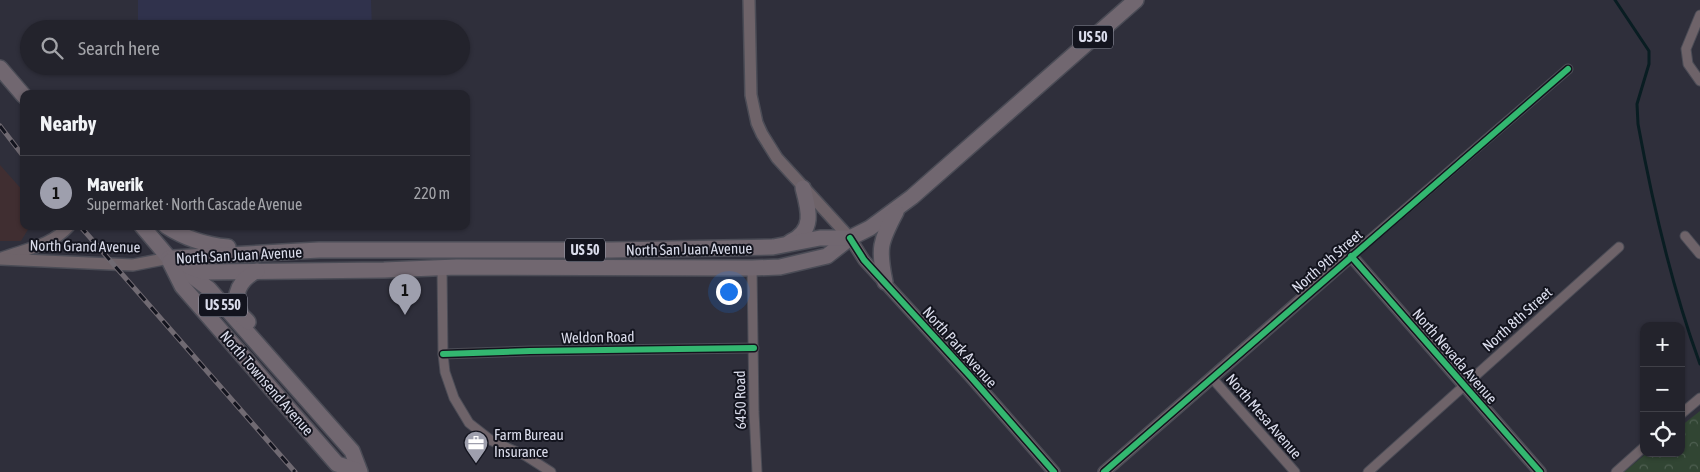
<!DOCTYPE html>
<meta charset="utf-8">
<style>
:root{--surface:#23232c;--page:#2f2f38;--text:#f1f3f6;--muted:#a3a4a9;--line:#404048;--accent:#9e9fad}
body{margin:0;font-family:"Asap Condensed",sans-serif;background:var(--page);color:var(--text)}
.controls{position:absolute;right:15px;bottom:15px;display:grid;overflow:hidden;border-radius:10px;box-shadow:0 1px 4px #0004}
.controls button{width:45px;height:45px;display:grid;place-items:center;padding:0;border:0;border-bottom:1px solid var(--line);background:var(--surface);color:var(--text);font:25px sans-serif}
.you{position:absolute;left:728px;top:291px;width:18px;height:18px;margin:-12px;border:4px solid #fff;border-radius:50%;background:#1a73e8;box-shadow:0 0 0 8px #1a73e833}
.badge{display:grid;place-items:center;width:32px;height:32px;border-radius:50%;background:var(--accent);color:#111;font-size:16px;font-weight:700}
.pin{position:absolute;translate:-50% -41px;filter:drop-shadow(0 1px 2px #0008)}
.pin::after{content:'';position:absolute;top:26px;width:18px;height:15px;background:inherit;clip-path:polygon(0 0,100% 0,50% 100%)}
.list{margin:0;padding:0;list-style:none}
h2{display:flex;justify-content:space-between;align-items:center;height:65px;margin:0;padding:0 20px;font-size:21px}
h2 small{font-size:16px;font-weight:400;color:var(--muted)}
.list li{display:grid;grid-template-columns:32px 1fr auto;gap:15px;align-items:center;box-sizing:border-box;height:75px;padding:0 20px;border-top:1px solid var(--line)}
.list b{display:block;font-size:19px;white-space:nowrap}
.list p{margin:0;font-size:16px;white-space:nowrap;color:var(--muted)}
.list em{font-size:16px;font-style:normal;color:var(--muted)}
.icon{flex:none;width:28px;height:28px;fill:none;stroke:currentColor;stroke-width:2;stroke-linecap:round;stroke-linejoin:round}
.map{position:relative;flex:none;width:1700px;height:472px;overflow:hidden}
.search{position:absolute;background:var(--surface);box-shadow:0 1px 4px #0004;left:20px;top:20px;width:450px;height:55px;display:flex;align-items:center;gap:12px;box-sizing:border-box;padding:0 18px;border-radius:28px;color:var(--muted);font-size:19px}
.panel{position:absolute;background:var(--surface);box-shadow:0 1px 4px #0004;left:20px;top:90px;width:450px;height:140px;border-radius:10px}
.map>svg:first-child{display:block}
.commercial{fill:#402e31}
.built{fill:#30324c}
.park{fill:url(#park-crowns)}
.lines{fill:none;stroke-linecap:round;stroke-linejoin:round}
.stream{stroke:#091d22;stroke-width:3}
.minor-casing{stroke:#4b4c56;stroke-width:11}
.tertiary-casing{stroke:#4b4c56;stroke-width:14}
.trunk-casing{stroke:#4b4c56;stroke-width:18}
.minor{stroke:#6e6369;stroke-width:9}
.tertiary{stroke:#6e6369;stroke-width:11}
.trunk{stroke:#716770;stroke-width:15}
.rail-casing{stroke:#706a72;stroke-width:5}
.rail{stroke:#13141e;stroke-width:3;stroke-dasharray:9;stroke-linecap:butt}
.cycleway-casing{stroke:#13141e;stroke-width:9}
.cycleway{stroke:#33b770;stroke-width:6}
.labels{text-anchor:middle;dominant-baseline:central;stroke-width:4;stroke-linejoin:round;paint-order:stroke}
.shield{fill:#13141e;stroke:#9ea0ae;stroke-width:1}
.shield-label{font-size:14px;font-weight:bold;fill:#dadceb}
.street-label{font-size:15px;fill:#dadceb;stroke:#13141e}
.poi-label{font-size:15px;fill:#dadceb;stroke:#13141e;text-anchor:start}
</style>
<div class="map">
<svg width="1700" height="472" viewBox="0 0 1700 472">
<defs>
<pattern id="park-crowns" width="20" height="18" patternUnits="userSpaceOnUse" patternTransform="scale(1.25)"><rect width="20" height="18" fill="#314533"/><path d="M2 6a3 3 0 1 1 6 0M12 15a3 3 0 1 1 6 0" fill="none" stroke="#4e5f51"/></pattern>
</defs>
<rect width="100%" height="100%" fill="#2f2f3b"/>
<polygon class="commercial" points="0,165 24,192 24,226 30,226 21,241 0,241"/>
<polygon class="built" points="138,0 371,0 372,28 147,27 138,20"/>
<polygon class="park" points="1700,411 1700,472 1624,472 1647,453 1681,453 1681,426"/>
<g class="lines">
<path class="stream" d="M1615,0L1649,51V64L1637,104L1638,124C1653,206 1671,285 1700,364"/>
<defs>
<g id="minor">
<polyline points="1700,15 1686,49 1688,64 1700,81"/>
<polyline points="1685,236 1700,254"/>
<polyline points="1351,256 1568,69"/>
<polyline points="442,268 443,354 445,372 454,398 469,423 492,441 526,456 551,472"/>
<polyline points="752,268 754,412 757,472"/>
<polyline points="443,354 530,351 754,348"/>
<polyline points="1212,378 1295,472"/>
<polyline points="1681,414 1700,398"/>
<polyline points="1368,472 1619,247"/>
<polyline points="1616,472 1644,447"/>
</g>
<g id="tertiary">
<polyline points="749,0 751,95 757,123 762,134 777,158 850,238 864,260 970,376 1054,472"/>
<path d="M2,258C26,249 51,246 69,226"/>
<polyline points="0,259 133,265 169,258"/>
<polyline points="1104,472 1351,256 1540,472"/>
</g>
<g id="trunk">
<polyline points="0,68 24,96"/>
<polyline points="142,226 169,258 209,289 352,451 360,472"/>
<path d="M166,226C186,239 205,245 228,247"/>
<path d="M790,242C815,231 809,210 803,188"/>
<polyline points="169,258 203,272 384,270 457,267 752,268 780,267 827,256 850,238 870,228 912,197 1136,0"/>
<polyline points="173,258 319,250 611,250 773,247 820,238 850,238"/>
<polyline points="170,262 182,286 337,464 359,471"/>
<path d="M885,282C878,248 880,242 896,212"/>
<path d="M248,322C246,319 241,316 240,312C231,295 241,278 257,271"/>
</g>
</defs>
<use href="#minor" class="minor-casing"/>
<use href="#tertiary" class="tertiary-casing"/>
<use href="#trunk" class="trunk-casing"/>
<use href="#minor" class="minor"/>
<use href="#tertiary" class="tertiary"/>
<use href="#trunk" class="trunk"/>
<defs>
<g id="rail">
<polyline points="0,126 24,157"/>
<polyline points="80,226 295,472"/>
</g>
</defs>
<use href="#rail" class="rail-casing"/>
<use href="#rail" class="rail"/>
<defs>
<g id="cycleway">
<polyline points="850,238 864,260 970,376 1054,472"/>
<polyline points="1351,256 1540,472"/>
<polyline points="443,354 530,351 754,348"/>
<polyline points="1104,472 1568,69"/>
</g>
</defs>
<use href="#cycleway" class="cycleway-casing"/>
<use href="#cycleway" class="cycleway"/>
</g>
<defs>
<symbol id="office-pin" viewBox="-11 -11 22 30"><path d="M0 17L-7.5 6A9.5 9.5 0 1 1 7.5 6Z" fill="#9e9fad" stroke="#13141e"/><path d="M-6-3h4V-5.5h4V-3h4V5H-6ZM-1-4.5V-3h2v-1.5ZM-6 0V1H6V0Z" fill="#fff"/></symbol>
</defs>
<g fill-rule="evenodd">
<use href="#office-pin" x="462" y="429" width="28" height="38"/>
</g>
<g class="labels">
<g class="shield">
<rect x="1073" y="25.5" width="40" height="23" rx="4"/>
<rect x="565" y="238.5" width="40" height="23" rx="4"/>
<rect x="199" y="293.5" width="48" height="23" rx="4"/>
</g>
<g class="shield-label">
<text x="1093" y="37">US 50</text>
<text x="585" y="250">US 50</text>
<text x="223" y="305">US 550</text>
</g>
<g class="street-label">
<text transform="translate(85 246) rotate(1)">North Grand Avenue</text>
<text transform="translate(689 249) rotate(-1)">North San Juan Avenue</text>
<text transform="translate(239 255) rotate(-3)">North San Juan Avenue</text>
<text transform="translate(1327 261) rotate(-41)">North 9th Street</text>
<text transform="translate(1517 319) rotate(-42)">North 8th Street</text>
<text transform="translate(598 337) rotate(-1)">Weldon Road</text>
<text transform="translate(960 347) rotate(48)">North Park Avenue</text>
<text transform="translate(1455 356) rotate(49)">North Nevada Avenue</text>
<text transform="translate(267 383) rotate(49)">North Townsend Avenue</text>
<text transform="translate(740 400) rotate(-91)">6450 Road</text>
<text transform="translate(1264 416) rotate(49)">North Mesa Avenue</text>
</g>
<g class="poi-label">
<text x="494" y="434">Farm Bureau<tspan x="494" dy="17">Insurance</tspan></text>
</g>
</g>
</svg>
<div class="controls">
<button>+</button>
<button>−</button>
<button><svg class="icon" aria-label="locate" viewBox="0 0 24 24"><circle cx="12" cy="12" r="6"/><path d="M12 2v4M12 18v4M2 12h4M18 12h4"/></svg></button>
</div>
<div class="you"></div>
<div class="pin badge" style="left:405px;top:315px">1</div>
<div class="search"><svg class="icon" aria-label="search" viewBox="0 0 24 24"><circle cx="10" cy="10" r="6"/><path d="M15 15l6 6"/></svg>Search here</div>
<section class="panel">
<h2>Nearby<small></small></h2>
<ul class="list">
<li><span class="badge">1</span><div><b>Maverik</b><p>Supermarket · North Cascade Avenue</p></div><em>220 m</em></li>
</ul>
</section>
</div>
